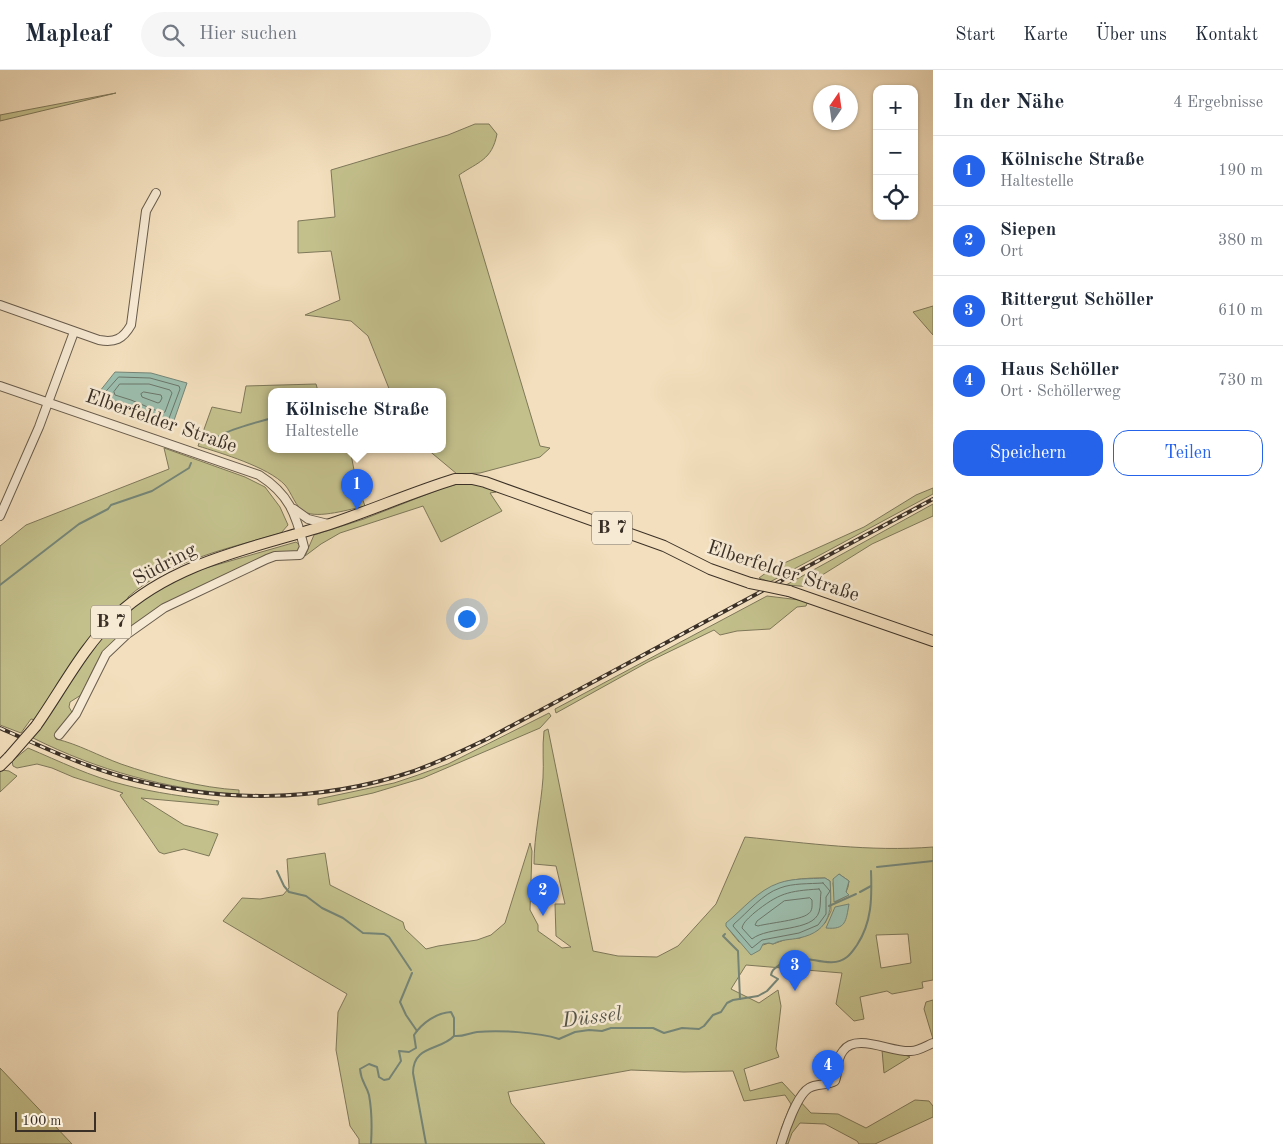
<!DOCTYPE html>
<html lang="de">
<meta charset="utf-8">
<style>
:root{--surface:#fff;--page:#f6f6f7;--text:#1f2937;--muted:#747a83;--line:#e0e1e3;--accent:#2563eb}
body{margin:0;font-family:"Old Standard TT",serif;background:var(--page);color:var(--text)}
.controls{position:absolute;right:15px;top:15px;display:grid;overflow:hidden;border-radius:10px;box-shadow:0 1px 4px #0004}
.controls button{width:45px;height:45px;display:grid;place-items:center;padding:0;border:0;border-bottom:1px solid var(--line);background:var(--surface);color:var(--text);font:25px sans-serif}
.compass{position:absolute;left:813px;top:15px;width:45px;height:45px;border-radius:50%;background:var(--surface);box-shadow:0 1px 4px #0004;rotate:13deg}
.scale{position:absolute;left:15px;bottom:12px;width:81px;box-sizing:border-box;padding-left:5px;border:2px solid #3a3027;border-top:0;font-size:14px;line-height:18px;white-space:nowrap;color:#3a3027;-webkit-text-stroke:4px #f7ead4;paint-order:stroke}
.you{position:absolute;left:466px;top:548px;width:18px;height:18px;margin:-12px;border:4px solid #fff;border-radius:50%;background:#1a73e8;box-shadow:0 0 0 8px #1a73e833}
.badge{display:grid;place-items:center;width:32px;height:32px;border-radius:50%;background:var(--accent);color:#fff;font-size:16px;font-weight:700}
.pin{position:absolute;translate:-50% -41px;filter:drop-shadow(0 1px 2px #0008)}
.pin::after{content:'';position:absolute;top:26px;width:18px;height:15px;background:inherit;clip-path:polygon(0 0,100% 0,50% 100%)}
.popup{position:absolute;left:268px;top:318px;width:178px;height:65px;box-sizing:border-box;display:grid;place-content:center;border-radius:10px;background:var(--surface);filter:drop-shadow(0 1px 4px #0005);font-size:16px;white-space:nowrap;color:var(--muted)}
.popup b{font-size:19px;color:var(--text)}
.popup::after{content:'';position:absolute;left:50%;top:100%;margin-left:-10px;border:10px solid transparent;border-top-color:var(--surface)}
.list{margin:0;padding:0;list-style:none}
h2{display:flex;justify-content:space-between;align-items:center;height:65px;margin:0;padding:0 20px;font-size:21px}
h2 small{font-size:16px;font-weight:400;color:var(--muted)}
.list li{display:grid;grid-template-columns:32px 1fr auto;gap:15px;align-items:center;box-sizing:border-box;height:70px;padding:0 20px;border-top:1px solid var(--line)}
.list b{display:block;font-size:19px;white-space:nowrap}
.list p{margin:0;font-size:16px;white-space:nowrap;color:var(--muted)}
.list em{font-size:16px;font-style:normal;color:var(--muted)}
.actions{display:flex;gap:10px;padding:15px 20px}
.actions a{flex:1;padding:11px 0;border:1px solid var(--accent);border-radius:15px;text-align:center;font-size:18px;color:var(--accent)}
.actions .main{background:var(--accent);color:#fff}
.icon{flex:none;width:28px;height:28px;fill:none;stroke:currentColor;stroke-width:2;stroke-linecap:round;stroke-linejoin:round}
.map{position:relative;flex:none;width:933px;height:1074px;overflow:hidden}
header{display:flex;align-items:center;gap:30px;box-sizing:border-box;height:70px;padding:0 25px;background:var(--surface);border-bottom:1px solid var(--line)}
header strong{font-size:24px}
nav{display:flex;gap:28px;margin-inline-start:auto;font-size:18px}
.search{width:350px;height:45px;background:var(--page);display:flex;align-items:center;gap:12px;box-sizing:border-box;padding:0 18px;border-radius:28px;color:var(--muted);font-size:19px}
main{display:flex}
aside{flex:1;background:var(--surface)}
.map>svg:first-child{display:block}
.green{fill:#c3c08c;stroke:#7e785a;fill-rule:evenodd}
.water{fill:#9cbdad;stroke:#758577}
.lines{fill:none;stroke-linecap:round;stroke-linejoin:round}
.shore{stroke:#6b766a;stroke-width:1}
.stream{stroke:#758577;stroke-width:2}
.minor-casing{stroke:#685c4c;stroke-width:10}
.major-casing{stroke:#3a3027;stroke-width:12}
.minor{stroke:#f7ead4;stroke-width:8}
.major{stroke:#f3dfbd;stroke-width:10}
.rail-casing{stroke:#3a3027;stroke-width:4}
.rail{stroke:#f7ead4;stroke-width:2;stroke-dasharray:5.5;stroke-linecap:butt}
.major-bridge-casing{stroke:#3a3027;stroke-width:12;stroke-linecap:butt}
.major-bridge{stroke:#f3dfbd;stroke-width:10}
.labels{text-anchor:middle;dominant-baseline:central;stroke-width:5;stroke-linejoin:round;paint-order:stroke}
.shield{fill:#f7ead4;stroke:#73685b;stroke-width:1}
.shield-label{font-size:19px;font-weight:bold;fill:#3a3027}
.street-label{font-size:20px;fill:#3a3027;stroke:#f7ead4}
.water-label{font-size:21px;font-style:italic;fill:#525348;stroke:#f7ead4}
</style>
<header>
<strong>Mapleaf</strong>
<div class="search"><svg class="icon" aria-label="search" viewBox="0 0 24 24"><circle cx="10" cy="10" r="6"/><path d="M15 15l6 6"/></svg>Hier suchen</div>
<nav><a>Start</a><a>Karte</a><a>Über uns</a><a>Kontakt</a></nav>
</header>
<main>
<div class="map">
<svg width="933" height="1074" viewBox="0 0 933 1074">
<rect width="100%" height="100%" fill="#f3dfbd"/>
<filter id="stains"><feTurbulence type="fractalNoise" baseFrequency=".004" numOctaves="4"/><feColorMatrix values="0 0 0 0 .2 0 0 0 0 .09 0 0 0 0 .02 0 0 0 .5 -.17"/></filter>
<radialGradient id="worn" r=".72"><stop offset=".6" stop-color="#630" stop-opacity="0"/><stop offset="1" stop-color="#630" stop-opacity=".3"/></radialGradient>
<g class="green">
<polygon points="116,23 0,51 0,45"/>
<path d="M475,54H489L497,64C492,90 478,92 459,105L540,376L550,378L540,387L480,403L457,404L427,379H442V321H390L368,266L351,251L305,245L340,230L331,181L298,183V151L335,147L331,100L448,65Z"/>
<polygon points="933,236 933,265 913,242"/>
<path d="M316,314L318,321H272V379H361L351,384L356,411L365,436C351,439 318,449 305,442C295,437 292,423 285,415C268,397 221,383 198,376L212,337L241,343L246,316Z"/>
<path d="M164,378L245,407L265,417L280,437L288,455L281,463C230,478 170,490 128,527V532L35,650L31,649L21,663L0,655V476L26,455L169,399Z"/>
<path d="M461,413C474,414 485,415 496,422L490,423L502,441L441,472L423,436L340,463L321,474L305,486L314,465L364,449L443,418Z"/>
<polygon points="933,418 933,424 770,512 759,508 771,499 864,457 916,425"/>
<polygon points="933,434 933,446 872,474 811,512 812,517 786,515"/>
<path d="M296,472L301,476L300,481L295,483H287L152,542L123,562L108,577L96,594L81,625L70,632L69,637L73,644L54,665L56,669C78,674 99,686 121,694C155,706 202,718 239,720V724C168,720 97,700 33,668L86,585L114,553L144,527L185,504Z"/>
<polygon points="767,526 808,531 806,536 797,537 770,559 737,561 720,565 714,560 648,592 556,643 555,639"/>
<polygon points="549,643 551,646 540,658 423,708 373,723 318,735 318,729 394,713 418,705 448,694"/>
<path d="M548,659L593,881L618,886L657,887L678,876L716,834L745,767C807,773 870,782 933,777V910L922,912L923,918L892,924L887,921L860,927L864,949L854,951L836,934L842,903L746,895L731,919L759,933L778,920L781,936L776,979L779,987L744,999L750,1021L782,1012L811,1043L838,1044L866,1058L915,1030L929,1031L933,1036V1047L875,1074H859L857,1071L825,1054L800,1053L792,1063L788,1074H783L785,1064L781,1059L791,1034L785,1025L744,1031L733,1001L684,1002L631,1000L508,1022L511,1033L545,1074H359V1069L350,1056L336,980L338,942L347,924L223,851L242,828L260,829L283,825L289,818L287,789L325,783L330,815L403,852L405,859L426,879L438,876L477,870L491,865L505,853L530,773L532,781L530,840L538,855V861L562,878L571,877L556,866L555,834H565L556,796L534,794C534,765 541,737 543,708C544,693 542,677 544,661ZM839,804L849,811L848,817L846,822L848,825L835,832L833,813ZM825,808L830,811L831,841L825,853L800,868L787,869L773,874L769,873L763,875L739,872L726,856C744,836 766,814 793,810C804,808 815,808 825,808ZM908,864L911,893L881,898L876,865Z"/>
<path d="M28,678C59,691 91,707 125,715C155,723 188,727 219,731L218,735L141,728L184,755L218,764L209,786L184,779L164,784L159,782L120,725L123,723L73,707L52,698L37,694L17,698L13,696L12,691Z"/>
<polygon points="2,700 9,701 17,706 0,722 0,701"/>
<polygon points="933,930 933,969 924,939 926,932"/>
<polygon points="882,980 905,985 910,987 884,1003"/>
<polygon points="0,998 72,1074 0,1074"/>
</g>
<g class="water">
<polygon points="115,302 151,303 187,313 171,359 127,340 92,331"/>
<polygon points="839,804 849,811 846,822 849,825 834,832 833,809"/>
<path d="M825,808L830,811C832,839 832,861 799,868C790,870 782,869 773,874L769,873L763,874L760,880L751,885L726,856V853C742,840 758,820 779,813C793,808 810,809 825,808Z"/>
<path d="M849,834C846,851 846,860 826,858L835,837Z"/>
</g>
<g class="lines">
<g class="shore">
<polygon points="119,307 150,308 179,316 180,319 168,351 166,351 129,336 103,329 103,325"/>
<polygon points="120,314 149,314 170,320 172,323 165,342 162,343 131,330 115,325 114,322"/>
<polygon points="144,322 161,325 162,328 160,332 158,333 142,327 141,324"/>
<path d="M823,813L830,821L826,827V844L818,855L799,863L762,870L752,878L733,856L734,854C748,842 762,824 780,818C793,813 809,814 823,813Z"/>
<path d="M819,819L821,822C820,828 821,836 819,842C813,862 768,856 752,869L742,858C743,852 750,847 754,843C779,823 788,821 819,819Z"/>
<path d="M810,828L812,830C812,835 813,841 808,844C801,850 769,853 758,856L755,855L757,851L784,831Z"/>
</g>
<g class="stream">
<path d="M210,374C216,362 258,352 272,348"/>
<polyline points="0,515 79,454 108,439 111,435 152,421 189,398 191,393"/>
<polyline points="877,797 933,791"/>
<polyline points="277,801 284,816 289,822 306,826 322,838 343,848 363,863 384,864 389,867 411,900"/>
<polyline points="860,822 871,816"/>
<polyline points="829,836 856,824"/>
<polyline points="725,864 723,866 738,881 740,929"/>
<polyline points="412,903 400,932 406,945 417,961"/>
<path d="M371,1074C372,1058 372,1041 369,1025C366,1014 361,1012 360,999L369,994L377,997L379,1007L384,1010L389,1009L401,991L399,981L409,982L416,978L414,965C422,953 436,943 451,942L454,948V966C463,967 469,963 477,962C498,960 538,962 559,969L575,962L589,960L602,961L611,958H653L664,963L682,958L699,959L704,956L713,945L721,942L727,933L733,930L758,926L767,921L778,909L771,905C772,900 774,899 778,896C800,876 827,903 847,887C851,884 854,879 857,875C872,852 872,828 871,801"/>
<path d="M426,1074L413,1003C413,975 440,981 454,966"/>
</g>
<defs>
<g id="minor">
<path d="M0,235L99,270C115,273 123,269 131,255L146,141L156,123"/>
<path d="M0,316L259,405C289,424 296,444 304,477L300,485L275,486L267,489L164,538L126,565L106,584L76,644L59,665"/>
<polyline points="294,439 308,449 328,454"/>
<polyline points="0,446 39,357 74,262"/>
<path d="M781,1074C785,1061 797,1025 809,1018C817,1013 827,1016 835,1011C839,1001 836,989 843,981C856,962 892,983 911,981C918,981 926,976 933,973"/>
</g>
<g id="major">
<polyline points="789,521 933,571"/>
<path d="M36,656C62,619 83,577 116,546C174,491 257,477 330,454C372,440 413,422 455,409H472L485,412L664,476L710,499L750,513"/>
<polyline points="0,696 9,687"/>
</g>
</defs>
<use href="#minor" class="minor-casing"/>
<use href="#major" class="major-casing"/>
<use href="#minor" class="minor"/>
<use href="#major" class="major"/>
<defs>
<path id="rail" d="M0,658C40,676 81,695 123,707C217,733 318,733 411,702C437,693 462,681 487,669L933,429"/>
</defs>
<use href="#rail" class="rail-casing"/>
<use href="#rail" class="rail"/>
<defs>
<g id="major-bridge">
<polyline points="750,513 789,521"/>
<polyline points="9,687 36,656"/>
</g>
</defs>
<use href="#major-bridge" class="major-bridge-casing"/>
<use href="#major-bridge" class="major-bridge"/>
</g>
<g class="labels">
<g class="shield">
<rect x="592" y="441.5" width="40" height="33" rx="4"/>
<rect x="91" y="535.5" width="40" height="33" rx="4"/>
</g>
<g class="shield-label">
<text x="612" y="458">B 7</text>
<text x="111" y="552">B 7</text>
</g>
<g class="street-label">
<text transform="translate(161 352) rotate(19)">Elberfelder Straße</text>
<text transform="translate(165 495) rotate(-28)">Südring</text>
<text transform="translate(783 502) rotate(18)">Elberfelder Straße</text>
</g>
<g class="water-label">
<text transform="translate(592 948) rotate(-7)">Düssel</text>
</g>
</g>
<rect width="100%" height="100%" filter="url(#stains)"/>
<rect width="100%" height="100%" fill="url(#worn)"/>
</svg>
<div class="controls">
<button>+</button>
<button>−</button>
<button><svg class="icon" aria-label="locate" viewBox="0 0 24 24"><circle cx="12" cy="12" r="6"/><path d="M12 2v4M12 18v4M2 12h4M18 12h4"/></svg></button>
</div>
<svg class="compass" viewBox="-18 -18 36 36"><path d="M0-13l5 13h-10z" fill="#e53935"/><path d="M0 13l5-13h-10z" fill="#747a83"/></svg>
<div class="scale">100 m</div>
<div class="you"></div>
<div class="pin badge" style="left:357px;top:440px">1</div>
<div class="popup"><b>Kölnische Straße</b>Haltestelle</div>
<div class="pin badge" style="left:543px;top:846px">2</div>
<div class="pin badge" style="left:795px;top:921px">3</div>
<div class="pin badge" style="left:828px;top:1021px">4</div>
</div>
<aside>
<h2>In der Nähe<small>4 Ergebnisse</small></h2>
<ul class="list">
<li><span class="badge">1</span><div><b>Kölnische Straße</b><p>Haltestelle</p></div><em>190 m</em></li>
<li><span class="badge">2</span><div><b>Siepen</b><p>Ort</p></div><em>380 m</em></li>
<li><span class="badge">3</span><div><b>Rittergut Schöller</b><p>Ort</p></div><em>610 m</em></li>
<li><span class="badge">4</span><div><b>Haus Schöller</b><p>Ort · Schöllerweg</p></div><em>730 m</em></li>
</ul>
<div class="actions"><a class="main">Speichern</a><a>Teilen</a></div>
</aside>
</main>
